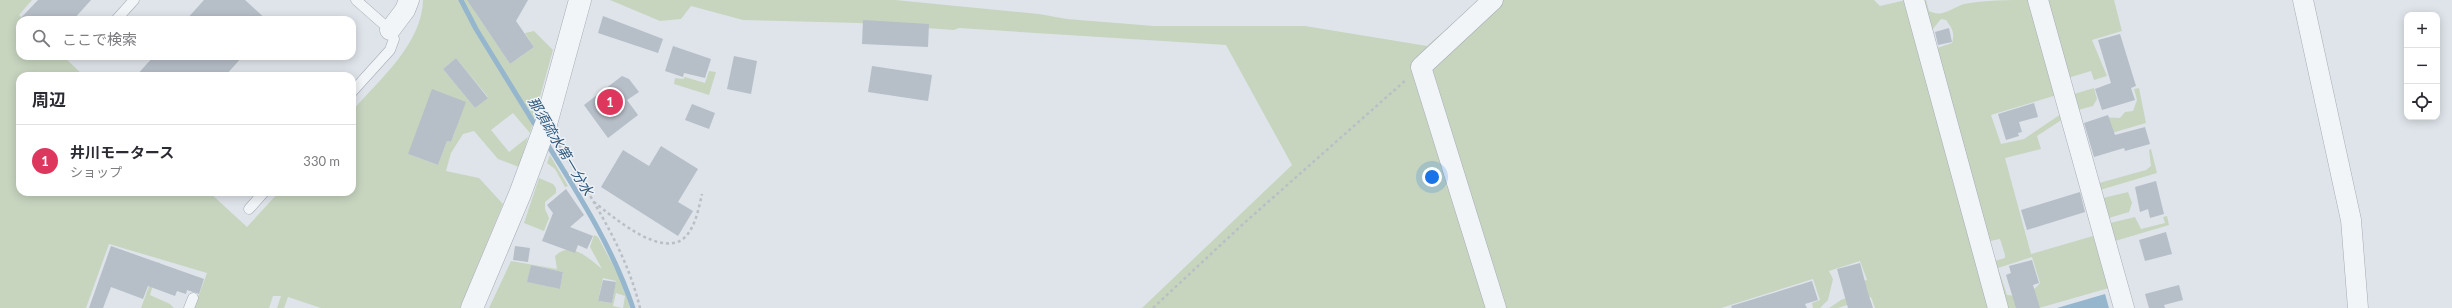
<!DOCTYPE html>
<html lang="ja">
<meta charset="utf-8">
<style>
:root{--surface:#fff;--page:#f2f2f3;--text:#2b2b33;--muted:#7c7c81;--line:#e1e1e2;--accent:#dd375d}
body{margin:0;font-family:Lato,"Noto Sans JP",sans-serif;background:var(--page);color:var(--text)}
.controls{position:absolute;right:12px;top:12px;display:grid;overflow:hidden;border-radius:8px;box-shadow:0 2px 10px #0003}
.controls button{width:36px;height:36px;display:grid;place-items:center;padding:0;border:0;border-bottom:1px solid var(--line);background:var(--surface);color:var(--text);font:20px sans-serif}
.you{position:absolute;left:1432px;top:177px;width:14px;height:14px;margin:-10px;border:3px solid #fff;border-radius:50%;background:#1a73e8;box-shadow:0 0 0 6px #1a73e833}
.badge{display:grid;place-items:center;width:26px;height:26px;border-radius:50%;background:var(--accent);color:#fff;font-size:13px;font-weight:700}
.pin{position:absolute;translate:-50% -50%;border:2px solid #fff;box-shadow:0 1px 4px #0006}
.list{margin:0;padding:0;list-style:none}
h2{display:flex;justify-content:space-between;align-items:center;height:52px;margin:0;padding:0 16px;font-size:17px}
h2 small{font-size:13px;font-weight:400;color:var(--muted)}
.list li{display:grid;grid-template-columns:26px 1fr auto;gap:12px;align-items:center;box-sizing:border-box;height:72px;padding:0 16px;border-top:1px solid var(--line)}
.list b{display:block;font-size:15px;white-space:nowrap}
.list p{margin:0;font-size:13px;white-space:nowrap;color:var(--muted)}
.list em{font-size:13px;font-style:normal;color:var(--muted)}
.icon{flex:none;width:22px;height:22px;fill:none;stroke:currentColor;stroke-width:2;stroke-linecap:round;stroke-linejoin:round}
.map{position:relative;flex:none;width:2452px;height:308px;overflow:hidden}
.search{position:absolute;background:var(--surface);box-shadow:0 2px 10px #0003;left:16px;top:16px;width:340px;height:44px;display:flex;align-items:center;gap:10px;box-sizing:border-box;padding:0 14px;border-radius:12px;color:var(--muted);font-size:15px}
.panel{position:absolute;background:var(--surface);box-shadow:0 2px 10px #0003;left:16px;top:72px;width:340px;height:124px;border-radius:12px}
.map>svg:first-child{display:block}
.green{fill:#c7d5bf;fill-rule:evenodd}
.water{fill:#96b6ce}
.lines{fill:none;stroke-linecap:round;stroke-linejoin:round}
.stream{stroke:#96b6ce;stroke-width:5}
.building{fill:#b6bec8}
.service-casing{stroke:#a4abb5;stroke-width:11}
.minor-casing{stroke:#a4abb5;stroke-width:21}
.tertiary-casing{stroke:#a4abb5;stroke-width:23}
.path{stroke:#b9bfc5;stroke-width:2.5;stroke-dasharray:3 3;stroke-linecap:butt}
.service{stroke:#f2f5f8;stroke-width:10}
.minor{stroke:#f2f5f8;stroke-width:20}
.tertiary{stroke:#f2f5f8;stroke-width:22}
.labels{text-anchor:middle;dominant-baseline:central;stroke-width:3;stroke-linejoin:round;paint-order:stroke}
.water-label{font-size:14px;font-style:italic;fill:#2c567b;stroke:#eff3f7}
</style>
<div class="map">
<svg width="2452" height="308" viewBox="0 0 2452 308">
<rect width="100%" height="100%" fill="#dfe4ea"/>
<g class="green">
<path d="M0,0H32L19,15L24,20H20V56H63L84,76H20V192H209L247,227L279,192H352V111C379,80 422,44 423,0H479L475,12L510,64L534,47L525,33L534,31L553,50L530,133L513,113L491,130L509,152L528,137L519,167L498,159L474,131L463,134L451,153L446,171L479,178L503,204L460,308H321L288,297L284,308H277L281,296H273L269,308H194L207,273L109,244L86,308H0ZM456,58L488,97L475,108L443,69ZM456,129L451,142L447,141L438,165L408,154Z"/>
<path d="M610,0H895L1039,14L1067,19L1154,26H1305L1427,46L1480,0H1874L1880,6L1906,0H1926L1929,11C1942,18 1952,8 1964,4C1984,0 2009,0 2030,0L2057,95L1991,115L2001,144L2024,139L2061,114L2063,119L2037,136L2041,149L2005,158L2031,254L2093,236L2109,288L2039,308H2005L1991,262L2005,258V255L2000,239L1985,242L1994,308H1875L1871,297L1838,308H1829L1841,300L1856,294L1843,287L1867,280L1860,261L1829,271L1833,279L1828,300L1820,308H1813L1812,303L1820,300L1813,279L1721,308H1142L1292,165L1226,45L959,28L954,30L858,23L743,20L691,6L681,19L660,21ZM1941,19L1946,20C1952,28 1955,33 1952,43L1937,48L1934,46L1932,30ZM2032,257L2040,283C2033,293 2018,297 2007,295L1998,268Z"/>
<polygon points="2047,0 2114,0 2122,31 2092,40 2107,76 2094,80 2091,71 2068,78"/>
<polygon points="709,71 716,72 709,95 674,84 675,78 683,79 685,77 705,83"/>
<polygon points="2094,88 2097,99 2093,106 2078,110 2074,94"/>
<polygon points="2139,88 2146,123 2105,135 2101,117 2120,118 2125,112 2133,111 2137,100 2134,89"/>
<polygon points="2151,149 2157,173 2100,190 2099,183 2146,170 2151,166 2149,150"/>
<polygon points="550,155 568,186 565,187 555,169 547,163"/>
<polygon points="539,178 553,184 556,188 556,193 545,202 545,209 549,218 544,231 524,223"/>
<polygon points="2128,192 2132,203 2129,212 2109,218 2103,198"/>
<polygon points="2167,216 2169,225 2115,241 2110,223 2135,217 2141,229 2165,223 2163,217"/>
<path d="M594,235L598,237L621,280L630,308H623L625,296L616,293L613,306L622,308H489L511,261L557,269L555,256C570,240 589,258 602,269L590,247ZM531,265L563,272L560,289L528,282ZM603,278L616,281L612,303L598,301Z"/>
<polygon points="158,262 160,263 150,295 170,304 174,308 141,308"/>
</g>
<polygon class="water" points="2105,294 2109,308 2057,308"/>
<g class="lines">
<g class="stream">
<polyline points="461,0 476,29 537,128"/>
<path d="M546,142C579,195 613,248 633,308"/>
</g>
</g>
<g class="building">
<polygon points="38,0 91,0 73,20 19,20"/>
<polygon points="204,0 245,0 267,20 186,20"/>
<polygon points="467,0 528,0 516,21 534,47 510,64"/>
<polygon points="603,16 663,39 658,53 598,33"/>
<polygon points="863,20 929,24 928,47 862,44"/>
<polygon points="1949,28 1952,42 1938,45 1935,32"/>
<polygon points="2120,34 2136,86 2131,88 2135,100 2102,110 2095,89 2111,83 2098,40"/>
<polygon points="673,46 711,59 705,78 684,73 683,77 665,71"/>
<polygon points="154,56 243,56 225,76 136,76"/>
<polygon points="734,56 757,61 751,94 727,89"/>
<polygon points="456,58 488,98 475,108 443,69"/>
<polygon points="872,66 932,75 928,101 868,92"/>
<polygon points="622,76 629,79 639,92 627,100 638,115 608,138 584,105"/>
<polygon points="432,89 466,102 451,142 447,141 438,165 408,154"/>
<polygon points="2034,103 2038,117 2019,122 2022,132 2018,133 2019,136 2006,140 1998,114"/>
<polygon points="692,104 715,113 709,129 685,120"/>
<polygon points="2108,115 2115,135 2145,127 2150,144 2125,151 2124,148 2094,157 2084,123"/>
<polygon points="661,146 698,169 678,202 693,211 678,236 601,187 623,150 649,166"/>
<polygon points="2156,181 2164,214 2150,218 2148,209 2140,212 2135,187"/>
<polygon points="566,189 584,215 570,227 593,236 587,249 578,245 575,253 542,241 553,213 547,205"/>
<polygon points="2080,192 2085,212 2027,230 2021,210"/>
<polygon points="2166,232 2172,254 2145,261 2139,240"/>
<polygon points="111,246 204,279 199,294 187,290 186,294 177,291 175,296 148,286 143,299 111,287 103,308 89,308"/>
<polygon points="515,246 530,248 528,262 513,260"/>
<polygon points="2032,260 2039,283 2033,285 2040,308 2016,308 2006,275 2011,273 2009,266"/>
<polygon points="1860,263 1868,293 1873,308 1848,308 1837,269"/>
<polygon points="531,265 563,272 560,289 527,282"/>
<polygon points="603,280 616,282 612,303 598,301"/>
<polygon points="1812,281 1818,300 1805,304 1807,308 1732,308 1731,306"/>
<polygon points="2179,285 2183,300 2164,305 2165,308 2149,308 2145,294"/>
</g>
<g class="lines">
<defs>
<g id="service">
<polyline points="116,20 134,0"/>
<polyline points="352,92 390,50 394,39 390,30 356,0"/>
<polyline points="249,209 264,192"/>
<polyline points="189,308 193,298"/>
</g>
<g id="minor">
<polyline points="1493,0 1421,67 1496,308"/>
<polyline points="1914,0 1998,308"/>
<polyline points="2038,0 2124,308"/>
<polyline points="2303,0 2351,220 2358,308"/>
<polyline points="390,30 405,10 409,0"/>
</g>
<polyline id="tertiary" points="472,308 520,194 546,124 580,0"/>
</defs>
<use href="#service" class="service-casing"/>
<use href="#minor" class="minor-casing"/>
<use href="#tertiary" class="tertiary-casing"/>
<g class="path">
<path d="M559,145C590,196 626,249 640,308"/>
<path d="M594,202C613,217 665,262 687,235C696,224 699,207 702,194"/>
<polyline points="1153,308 1242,225 1407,79"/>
</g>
<use href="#service" class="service"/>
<use href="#minor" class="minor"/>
<use href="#tertiary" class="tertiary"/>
</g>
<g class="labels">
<g class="water-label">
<text transform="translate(561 146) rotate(59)">那須疏水第一分水</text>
</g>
</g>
</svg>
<div class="controls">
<button>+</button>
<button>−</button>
<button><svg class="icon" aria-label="locate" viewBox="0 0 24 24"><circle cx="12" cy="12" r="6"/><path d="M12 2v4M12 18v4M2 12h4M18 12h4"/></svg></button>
</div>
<div class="you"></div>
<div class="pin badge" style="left:610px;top:102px">1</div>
<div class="search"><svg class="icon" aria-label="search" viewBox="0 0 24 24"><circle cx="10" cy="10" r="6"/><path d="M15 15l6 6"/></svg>ここで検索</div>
<section class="panel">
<h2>周辺<small></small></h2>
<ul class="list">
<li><span class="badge">1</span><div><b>井川モータース</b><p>ショップ</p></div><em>330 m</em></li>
</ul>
</section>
</div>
